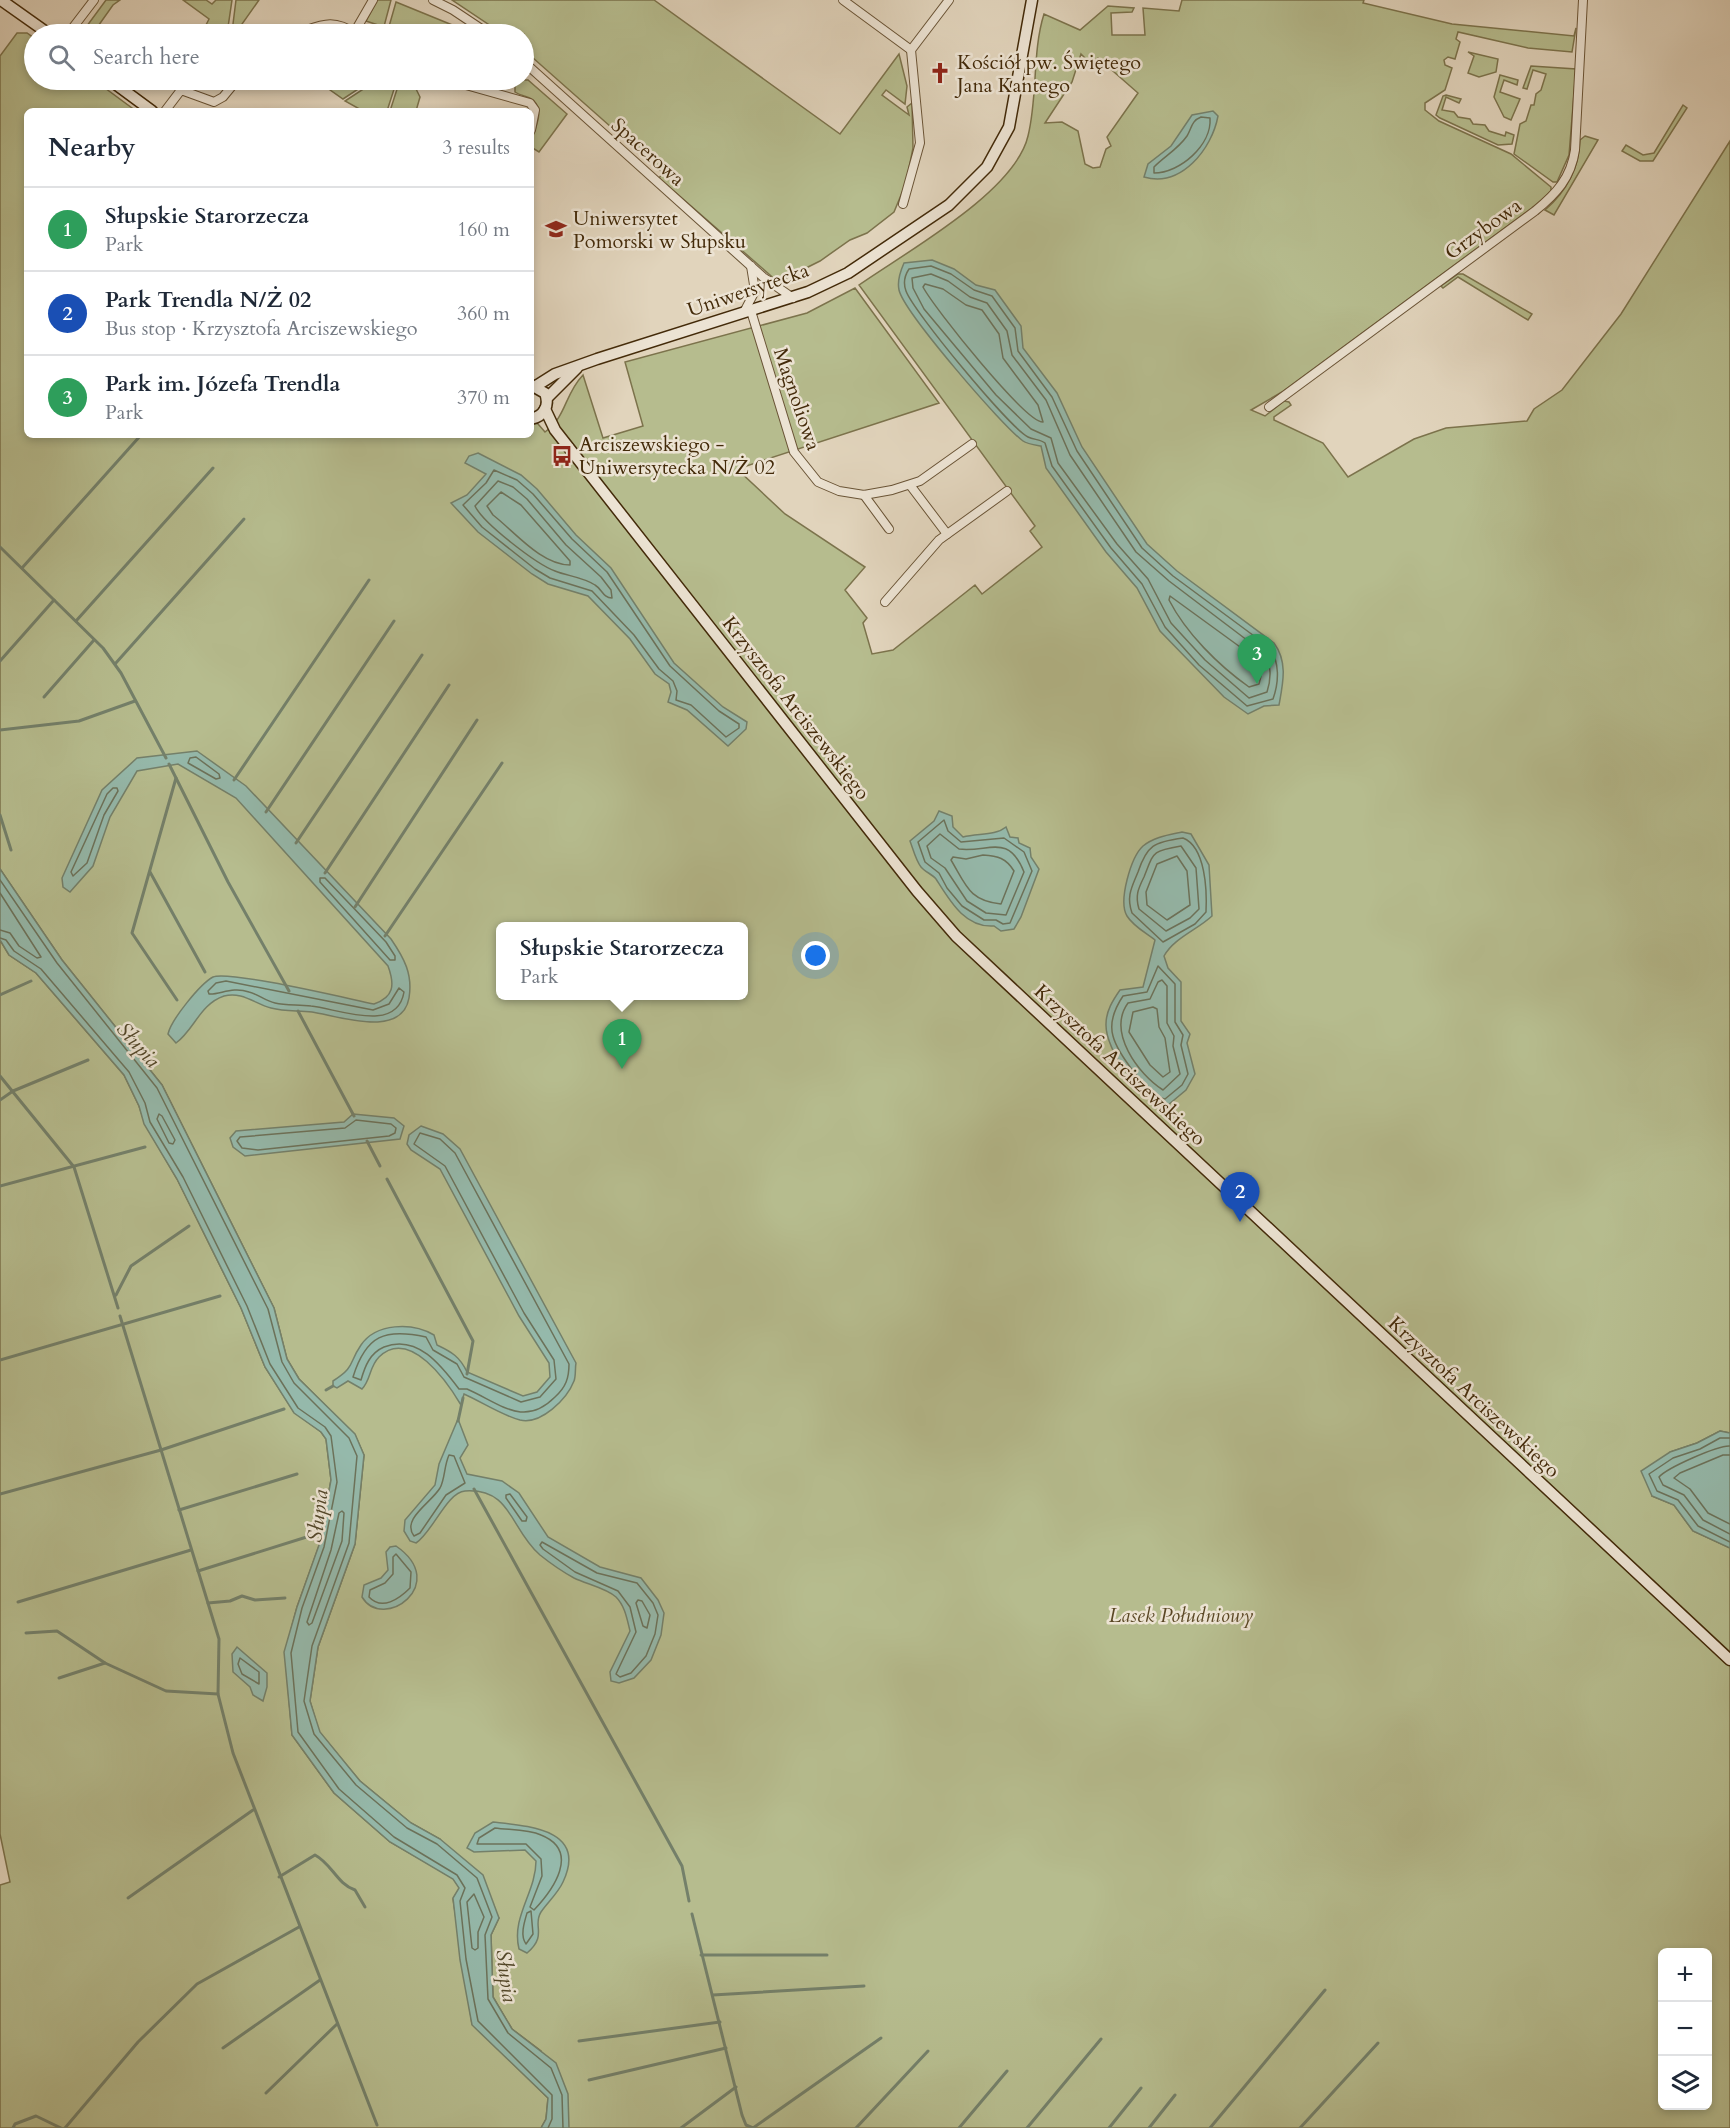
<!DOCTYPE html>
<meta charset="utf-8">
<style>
:root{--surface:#fff;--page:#f6f6f7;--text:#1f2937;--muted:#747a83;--line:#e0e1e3;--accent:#b45309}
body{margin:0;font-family:Cardo,serif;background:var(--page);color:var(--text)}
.controls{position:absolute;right:18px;bottom:18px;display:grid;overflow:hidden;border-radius:9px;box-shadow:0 3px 9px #0003}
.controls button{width:54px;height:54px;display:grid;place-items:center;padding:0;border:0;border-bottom:2px solid var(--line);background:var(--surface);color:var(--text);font:30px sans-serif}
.you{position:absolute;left:816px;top:956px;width:21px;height:21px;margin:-15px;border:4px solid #fff;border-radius:50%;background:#1a73e8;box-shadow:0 0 0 9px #1a73e833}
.badge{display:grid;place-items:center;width:39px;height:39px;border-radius:50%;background:var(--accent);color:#fff;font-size:20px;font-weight:700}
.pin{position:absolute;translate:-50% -50px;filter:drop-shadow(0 2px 3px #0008)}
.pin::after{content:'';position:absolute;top:32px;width:21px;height:18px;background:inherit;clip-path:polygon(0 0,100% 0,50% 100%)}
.popup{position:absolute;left:496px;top:922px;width:252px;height:78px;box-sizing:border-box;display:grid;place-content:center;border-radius:9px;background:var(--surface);filter:drop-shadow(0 2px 4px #0005);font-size:20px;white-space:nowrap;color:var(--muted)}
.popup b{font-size:22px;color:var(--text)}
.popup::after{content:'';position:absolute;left:50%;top:100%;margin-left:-12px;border:12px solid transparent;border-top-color:var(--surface)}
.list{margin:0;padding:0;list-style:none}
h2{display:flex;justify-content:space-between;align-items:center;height:78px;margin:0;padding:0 24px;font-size:26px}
h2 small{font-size:20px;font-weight:400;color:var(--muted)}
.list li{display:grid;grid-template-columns:39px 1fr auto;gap:18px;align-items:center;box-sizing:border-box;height:84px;padding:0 24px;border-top:2px solid var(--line)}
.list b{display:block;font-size:22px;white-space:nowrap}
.list p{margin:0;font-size:20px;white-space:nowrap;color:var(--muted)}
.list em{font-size:20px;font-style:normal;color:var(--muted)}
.icon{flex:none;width:33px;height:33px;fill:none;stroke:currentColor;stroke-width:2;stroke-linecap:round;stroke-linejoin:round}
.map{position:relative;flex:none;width:1730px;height:2128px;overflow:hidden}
.search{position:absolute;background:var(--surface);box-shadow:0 3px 9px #0003;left:24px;top:24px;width:510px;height:66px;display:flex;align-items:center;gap:15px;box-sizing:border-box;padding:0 21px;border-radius:33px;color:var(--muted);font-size:22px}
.panel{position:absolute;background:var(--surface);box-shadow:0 3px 9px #0003;left:24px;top:108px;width:510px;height:330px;border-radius:9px}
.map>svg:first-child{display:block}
.green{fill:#b6bc8e;stroke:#7c734c;stroke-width:1.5;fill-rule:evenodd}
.water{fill:#95b9ab;stroke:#74806a;stroke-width:1.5}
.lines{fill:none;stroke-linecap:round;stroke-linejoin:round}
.shore{stroke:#6c725a;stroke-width:1.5}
.stream{stroke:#74806a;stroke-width:3}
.street-casing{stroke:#6a5436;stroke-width:10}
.secondary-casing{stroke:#432a09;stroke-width:13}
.street{stroke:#ece3d3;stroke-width:8}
.secondary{stroke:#ece3d3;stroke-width:10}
.labels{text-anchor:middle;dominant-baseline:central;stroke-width:5;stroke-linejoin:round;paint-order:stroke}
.poi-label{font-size:20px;fill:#432a09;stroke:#ece3d3;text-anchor:start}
.street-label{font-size:20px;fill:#432a09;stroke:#ece3d3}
.park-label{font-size:20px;font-style:italic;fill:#5a4724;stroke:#ece3d3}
.water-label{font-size:21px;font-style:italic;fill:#534729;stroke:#ece3d3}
</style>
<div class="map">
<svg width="1730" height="2128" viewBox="0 0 1730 2128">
<rect width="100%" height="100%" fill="#e1d4bc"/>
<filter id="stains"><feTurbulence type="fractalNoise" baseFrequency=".00333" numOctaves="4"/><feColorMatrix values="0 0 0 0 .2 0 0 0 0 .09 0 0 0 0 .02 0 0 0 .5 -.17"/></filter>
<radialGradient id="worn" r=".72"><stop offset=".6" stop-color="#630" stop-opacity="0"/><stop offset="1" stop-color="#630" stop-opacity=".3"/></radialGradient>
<g class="green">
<polygon points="106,0 120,0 113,5 96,29 97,34 81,34"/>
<polygon points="183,0 206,0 212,4 216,0 232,0 227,34 208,34 205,27 209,19"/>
<polygon points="236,0 259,0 235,34 232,32"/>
<polygon points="377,0 391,0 382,34 365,34 364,29 375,32 378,25 366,21"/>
<polygon points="452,0 654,0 840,134 899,54 907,86 905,104 886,90 882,95 909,115 907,107 912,103 913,148 906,183 894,212 867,233 850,240 820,261 778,282 659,178 663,173 524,50 524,34 503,34"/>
<path d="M1182,0H1364L1363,3L1452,24L1574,36L1576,28L1572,52L1528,48L1458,32L1456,39L1460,42L1455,59L1448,57L1444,60L1445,65L1452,68L1445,90L1425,103V110L1439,121L1511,154L1551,187V191L1536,205L1282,392L1251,410L1265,416L1284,401L1289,402L1291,405L1274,417V420L1323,443L1348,477L1414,439L1446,428L1527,421L1534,409L1562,390L1621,314L1730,141V1433L1720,1431L1697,1443L1670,1452L1652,1496L1674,1505L1693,1531L1730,1548V2128H564L541,2051L512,2029L493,1997L491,1935L499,1918L440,1839L411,1823L360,1781L319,1732L310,1701L318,1647L355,1544L364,1455L355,1435L299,1379L287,1359L274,1308L162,1085L62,960L0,869V56L17,33H27L34,38V80H94L136,111H27V435H531V416L545,432C567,416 564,395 583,375L603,438L643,426L625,362L807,313L855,288L939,403L737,469L785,514L865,567L845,590L867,618L863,623L872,654L893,650L975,585L982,594L1042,547L1030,531L1035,526L859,285C906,252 1015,192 1028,136C1038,96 1032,52 1044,14L1080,30L1108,6L1134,8L1132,12L1111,13L1112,35H1145L1143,8L1179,11ZM1081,54L1091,64L1098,58L1138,93L1107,137L1111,146L1106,149L1100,167L1093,168L1085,164L1078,131L1062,122L1045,123L1072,82ZM500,926H744V996H500ZM1662,1952H1708V2106H1662Z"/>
<polygon points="396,2 467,31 472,34 425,34 391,25 388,30"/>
<polygon points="1468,52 1498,59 1496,72 1479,77 1468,73 1474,56"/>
<polygon points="1531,66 1576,69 1569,155 1557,182 1553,182 1514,154 1520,124 1526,121 1531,105 1534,105 1536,94 1541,90 1546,74 1533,70 1527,89 1523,88"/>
<polygon points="1500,75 1518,80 1517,85 1504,80 1500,92 1520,99 1511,120 1504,117 1494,97"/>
<polygon points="316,80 372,80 343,99"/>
<polygon points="377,80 397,80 387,111 363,111 345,101"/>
<polygon points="400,80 413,83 420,97 416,111 390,111"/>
<path d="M515,80H528L567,114L539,152L531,147C531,132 547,113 533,100C528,96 521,96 515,92Z"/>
<polygon points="1446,95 1461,99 1459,103 1446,97 1442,110 1454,112 1458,117 1470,119 1473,124 1485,125 1489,131 1505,136 1506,132 1514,135 1512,144 1498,145 1440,118 1436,115 1443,96"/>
<polygon points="1683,105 1687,108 1653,161 1640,161 1622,151 1626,145 1643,155 1654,153"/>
<path d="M1585,136L1598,140L1554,215L1545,210C1566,192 1579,168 1580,140Z"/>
<polygon points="1458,274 1463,274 1532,314 1528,320 1458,277 1443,288 1441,286"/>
<polygon points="0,940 9,955 36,973 124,1075 139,1106 145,1124 177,1179 241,1308 265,1367 294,1412 321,1432 326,1439 331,1480 319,1546 297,1607 285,1652 292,1735 334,1793 390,1842 453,1878 460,1888 453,1899 472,2024 548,2098 546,2119 541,2128 0,2128 0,1885 10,1882 0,1834"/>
</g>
<g class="water">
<path d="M1213,111L1218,116C1212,149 1181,188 1144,177L1148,164L1171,146L1192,115Z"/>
<path d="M932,260L954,269L976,285L995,290L1021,326L1023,348L1057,393L1082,447L1147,544L1177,571L1274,643C1288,662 1283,683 1279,705L1264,706L1248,714L1224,697L1160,631L1137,588L1106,552L1046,468L1041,446C1035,445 1027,444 1023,441C1002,426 904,312 899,290C897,281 900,272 904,263Z"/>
<polygon points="478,453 521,475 537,489 576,535 611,568 674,663 723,707 747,722 746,729 728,746 687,710 668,702 671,692 669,684 655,674 630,639 588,596 548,584 532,574 478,532 451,503 467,495 486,474 465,463 469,456"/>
<path d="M197,751L246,786L391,939C404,958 413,974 409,998C402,1039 338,1016 312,1012C299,1010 286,1012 271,1008C255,1004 242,991 224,996C200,1004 194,1030 176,1043L168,1034C171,1020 200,984 213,977C228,970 349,999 374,1004C394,997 395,985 388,966L236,798L178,764L137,771L110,817L93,866L70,892L63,887L62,878L102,790L137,758Z"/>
<path d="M939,811L952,816L953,827L963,837C978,833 995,836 1006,827L1010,837L1018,838L1019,843L1030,848L1031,857L1039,869L1021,917L1014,929L1001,931L994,926C965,928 950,901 936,879C932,874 925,872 921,867C916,861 913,849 910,841L934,821Z"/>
<path d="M1182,832L1191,834L1209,865L1212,916C1197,930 1174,938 1164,956L1168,968L1181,982V1021L1190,1034L1187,1043L1195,1074L1186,1090L1168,1105C1143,1102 1105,1051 1106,1024C1106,1011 1113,1000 1120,990L1143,987L1155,940C1146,933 1133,926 1127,916C1118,901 1131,857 1143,846C1154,837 1168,835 1182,832Z"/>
<polygon points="0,869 62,960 162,1085 274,1308 287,1359 299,1379 355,1434 364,1455 355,1544 318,1647 310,1701 320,1732 360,1781 411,1823 440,1839 483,1875 499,1918 491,1935 493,1997 512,2029 556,2063 568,2094 569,2128 541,2128 546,2119 548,2098 472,2025 460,1960 453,1898 459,1888 453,1879 390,1842 334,1793 292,1735 284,1652 297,1607 319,1545 331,1480 326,1439 321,1432 294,1413 265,1367 241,1308 177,1179 144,1124 139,1106 124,1075 36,973 9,955 0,940"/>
<polygon points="353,1114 394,1118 404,1126 400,1139 245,1156 233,1147 230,1138 236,1131 344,1122"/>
<path d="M421,1126L443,1134L460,1149L576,1363C575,1368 576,1376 574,1381C567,1399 541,1425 520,1420C501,1415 482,1402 464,1394L461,1405C448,1383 410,1327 379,1357C369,1367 371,1380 362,1389L348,1381L337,1388L333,1386V1381C356,1366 348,1364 361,1345C376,1323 412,1322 434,1335L437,1345C452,1352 460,1357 467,1372L523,1396L537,1392L550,1377L549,1363L519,1316L440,1169L411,1150L407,1144L409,1135Z"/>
<path d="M458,1419L468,1445L460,1458L467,1474L502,1481L519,1493L548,1537L600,1567L641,1578L658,1600L664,1613L661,1635L651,1660L634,1678L619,1683L611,1681L610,1672L630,1631C627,1619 625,1606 616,1597C606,1588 586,1584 574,1578C563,1572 550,1563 540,1555C510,1529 512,1488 465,1491C447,1492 432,1533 416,1543L410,1541L404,1531L405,1520L435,1485L439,1464Z"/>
<polygon points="1720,1431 1730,1433 1730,1548 1693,1531 1674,1505 1652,1496 1641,1471 1670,1452 1697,1443"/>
<path d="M396,1546C451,1584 383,1632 362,1597L364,1585L381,1578L388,1570L386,1552L390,1547Z"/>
<polygon points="237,1647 267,1673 267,1687 263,1701 253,1695 250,1687 233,1672 232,1654"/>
<path d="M493,1822C528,1826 588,1829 563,1882C558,1893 548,1902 541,1912C532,1926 548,1935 527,1953L519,1949C511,1917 536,1892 536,1861L525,1850L474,1852L467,1848L475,1833Z"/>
</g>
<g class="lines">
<g class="shore">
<path d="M1201,117L1210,118C1212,145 1180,173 1154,173V167C1165,156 1178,149 1187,136C1192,128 1191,121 1201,117Z"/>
<path d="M931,266L951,274L974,290L992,296L1015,328L1018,351L1052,397L1077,451L1142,548L1173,576L1269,647C1280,662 1279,682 1273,699L1247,706L1199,665L1165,627L1142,584L1111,548L1052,466L1045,443C1040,439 1034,440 1028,437C1009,427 913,311 906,291C903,283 905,275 909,269Z"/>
<path d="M931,274L948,281L970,297L987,303L1007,331L1012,355L1046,400L1070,455L1136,552L1169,581L1264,653C1272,664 1271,680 1267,692L1249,698L1205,660L1171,623L1148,579L1117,544L1058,463L1051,438L1031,429L996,395L924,309L913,288L912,278Z"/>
<path d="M925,284L943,289L966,305L982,310L999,334L1003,358L1038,405L1043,422C1026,423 934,308 923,287Z"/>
<polygon points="494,470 517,480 533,494 572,539 607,572 670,666 719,711 739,724 739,728 726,737 691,705 676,700 677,691 673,681 659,669 634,635 592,591 550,578 535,569 482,527 463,505 486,483"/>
<path d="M498,481L513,487L527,499L566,545L601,577L611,590L612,598C603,598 602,589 595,585C583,577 567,576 555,571C536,564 483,523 475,506Z"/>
<path d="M501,492L521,505L570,561V565C541,565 514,531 493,515L487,506Z"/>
<path d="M1170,596L1258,660L1261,676L1259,684L1249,687C1218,665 1186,633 1169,600Z"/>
<polygon points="190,758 196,757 219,774 220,778 216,779 188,763"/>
<polygon points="113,788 117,788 118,791 104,815 87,863 73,876 71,872 107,794"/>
<polygon points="944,820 948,831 961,842 1004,838 1024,852 1032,871 1010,923 1003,924 996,920 984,920 962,906 947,888 939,873 925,862 918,842"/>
<path d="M940,834L959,849C988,853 1008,832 1024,872L1006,915L986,913L967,901L945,868L931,858L927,846Z"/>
<path d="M1183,838C1206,847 1207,892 1206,912L1195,924L1163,942L1132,913C1126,896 1132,887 1138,872C1147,845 1154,842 1183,838Z"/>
<path d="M1181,846L1196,868L1199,909L1190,918L1166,931L1139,909C1135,896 1138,889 1144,877C1154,852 1151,851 1181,846Z"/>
<path d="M983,855C998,856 1006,858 1014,871L1001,904C969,901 966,885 951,860L953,857L966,859Z"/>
<polygon points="1177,856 1187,871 1190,905 1167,920 1147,905 1146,892 1157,864"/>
<polygon points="320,878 325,878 386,942 395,956 395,960 390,960 320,882"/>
<polyline points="0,880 57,963 157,1088 268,1309 282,1362 294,1383 349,1438 357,1456 349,1543 312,1646 304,1701 314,1734 356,1785 407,1828 437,1844 477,1878 492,1917 485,1935 488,1999 508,2033 551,2068 562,2095 563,2128"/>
<polyline points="0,893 41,957 37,958 19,946 10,933 0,930"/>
<polyline points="0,938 6,940 14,951 41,969 129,1072 145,1103 150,1122 183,1177 247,1306 270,1364 298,1408 325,1427 331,1436 337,1482 324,1547 302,1608 291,1653 298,1732 339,1789 394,1837 457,1875 465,1888 460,1901 466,1959 478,2021 552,2095 552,2119 548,2128"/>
<path d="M1158,966L1175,984V1022L1183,1035L1181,1045L1188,1074L1182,1085L1165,1099C1149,1097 1117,1052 1113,1036C1109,1022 1115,1008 1123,996L1147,992Z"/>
<path d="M1162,980L1167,986V1023L1174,1036L1173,1046L1180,1074L1163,1090C1138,1074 1107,1032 1128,1003L1150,999L1158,982Z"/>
<path d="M226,981L373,1010L389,1004L399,988L404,992C397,1034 339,1009 311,1006C299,1004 287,1006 275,1003C265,1001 258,994 249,992C232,986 220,995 209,994L208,991L216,983Z"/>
<polygon points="1153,1007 1157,1009 1159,1027 1165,1038 1170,1072 1163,1077 1150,1065 1129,1032 1133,1012"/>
<polygon points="159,1114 162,1116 175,1140 173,1144 169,1143 157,1119"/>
<polygon points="356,1120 391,1124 396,1128 395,1133 389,1136 258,1150 242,1148 237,1141 240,1137 345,1128"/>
<path d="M420,1133L440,1139L455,1153L569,1364C569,1378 566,1387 555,1397C524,1428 501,1404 467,1389H459C441,1365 417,1334 384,1347C370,1353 365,1366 361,1380L353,1377C366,1335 385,1328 426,1337L433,1350L457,1364L464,1377L521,1402L540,1397L556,1379L554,1360L524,1313L445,1166L414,1144Z"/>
<polyline points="1730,1438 1720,1438 1700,1449 1673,1458 1649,1474 1657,1491 1678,1500 1698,1526 1730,1542"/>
<path d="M1730,1446C1718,1445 1667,1468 1659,1477L1663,1485L1684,1495L1703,1520L1730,1534"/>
<path d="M449,1455L454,1456L465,1483L446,1495L420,1533L414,1536C401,1519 431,1503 440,1488C445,1479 444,1466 449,1455Z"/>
<polyline points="1730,1455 1723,1455 1680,1473 1674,1478 1690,1489 1708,1513 1730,1524"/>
<polygon points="510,1494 527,1517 526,1521 522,1521 506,1498 506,1495"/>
<polygon points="342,1511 344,1513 342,1541 312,1623 309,1625 307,1622 331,1550 339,1513"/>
<polygon points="542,1542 597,1573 637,1583 653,1603 658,1615 655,1634 646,1656 631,1673 620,1677 616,1674 636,1632 630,1607 618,1591 575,1572 543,1549 540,1545"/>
<path d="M396,1554L411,1572L410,1588C399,1599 382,1611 369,1597L370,1590L385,1583L393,1574V1557Z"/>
<polygon points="638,1600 642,1601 650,1615 647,1628 643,1626 636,1603"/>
<polygon points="240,1658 259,1672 259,1684 242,1674 238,1664"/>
<path d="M495,1828C509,1830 528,1829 541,1835C581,1851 553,1890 534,1910L530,1907L542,1876L541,1859L526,1844H477L479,1838Z"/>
<polygon points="474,1894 484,1917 478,1932 478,1948 475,1950 472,1948 467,1902"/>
<path d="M531,1911L533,1934L526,1944C520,1936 524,1923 527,1913Z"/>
</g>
<g class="stream">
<polyline points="0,547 103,648 121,673 166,758"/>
<polyline points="22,568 141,435"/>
<polyline points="76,621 213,468"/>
<polyline points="0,661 54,600"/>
<polyline points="115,664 244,519"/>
<polyline points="44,697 94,640"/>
<polyline points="0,730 79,721 135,701"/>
<polyline points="169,764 228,882 289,991"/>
<polyline points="176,778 132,933 177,1000"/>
<polyline points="234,780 369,580"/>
<polyline points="266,812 394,621"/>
<polyline points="0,815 11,850"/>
<polyline points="296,843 422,655"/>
<polyline points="150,872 205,972"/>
<polyline points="325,873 449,685"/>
<polyline points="355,907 477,720"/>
<polyline points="385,936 502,763"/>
<polyline points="0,995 31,981"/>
<polyline points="298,1011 354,1116"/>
<polyline points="0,1076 74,1167 118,1308"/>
<polyline points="0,1100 13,1091 88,1060"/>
<polyline points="367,1141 380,1166"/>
<polyline points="387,1179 473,1341 467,1374"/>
<polyline points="0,1186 145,1147"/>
<polyline points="116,1295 131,1266 189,1226"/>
<polyline points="120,1316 219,1639 218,1694 233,1753 377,2125"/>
<polyline points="0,1360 220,1296"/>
<polyline points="326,1390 333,1386"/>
<polyline points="458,1421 463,1398"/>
<polyline points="474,1489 682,1866 689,1901"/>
<polyline points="0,1494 161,1450 284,1409"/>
<polyline points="179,1510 297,1474"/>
<polyline points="198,1571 313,1535"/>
<polyline points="18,1602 191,1550"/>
<polyline points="208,1603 230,1601 242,1596 255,1600 285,1598"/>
<polyline points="26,1633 57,1631 105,1663 166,1691 218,1694"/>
<polyline points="59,1678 105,1663"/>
<path d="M279,1877L315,1855C332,1864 337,1884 355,1890L365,1907"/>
<polyline points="128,1898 253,1810"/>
<polyline points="692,1914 742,2115 746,2125 753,2128"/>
<polyline points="701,1955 827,1955"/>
<polyline points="713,1995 864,1986"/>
<polyline points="579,2041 720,2022"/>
<polyline points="223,2048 320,1980"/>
<polyline points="589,2080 726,2048"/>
<polyline points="266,2093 337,2024"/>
<polyline points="13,2128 15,2124 36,2116 61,2128"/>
<polyline points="65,2128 138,2042 197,1984 299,1927"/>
<polyline points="681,2128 736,2087"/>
<polyline points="753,2128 881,2038"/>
<polyline points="856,2128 928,2051"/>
<polyline points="959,2128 1007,2071"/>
<polyline points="1027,2128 1101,2039"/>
<polyline points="1109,2128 1141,2088"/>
<polyline points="1149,2128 1175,2095"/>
<polyline points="1210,2128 1325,1990"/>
<polyline points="1300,2128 1378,2043"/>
</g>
<defs>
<g id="street">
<polyline points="433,0 453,10 489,34"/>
<polyline points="843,0 911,50"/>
<polyline points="354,33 373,0"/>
<polyline points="68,34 94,0"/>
<path d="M295,34C320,26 332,17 356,34"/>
<polyline points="524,62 763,277 793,298"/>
<polyline points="448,80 530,103 535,110 531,130"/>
<polyline points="165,111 181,90 214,102 223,97 237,80"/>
<polyline points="903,204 920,143 911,50 949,0"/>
<polyline points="751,311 794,452 818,482 839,491 864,495 892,490 920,481 972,444"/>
<polyline points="744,312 755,291 751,266"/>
<path d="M1269,407L1535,211C1556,194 1571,178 1575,150L1583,0"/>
<polyline points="910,485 947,534"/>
<polyline points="864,495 889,529"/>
<polyline points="885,602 939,540 1007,491"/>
</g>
<g id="secondary">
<polyline points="1,0 49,34"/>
<polyline points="110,80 152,111"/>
<polyline points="536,386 555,374 597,359 808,292 848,273 949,205 987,167 1009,127 1032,0"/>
<polyline points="547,398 577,368"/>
<polyline points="545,409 555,430 917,891 956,936 1730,1660"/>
<path d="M531,419C544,416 550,406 545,393L531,385"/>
</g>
</defs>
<use href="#street" class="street-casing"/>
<use href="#secondary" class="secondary-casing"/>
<use href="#street" class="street"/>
<use href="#secondary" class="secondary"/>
</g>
<defs>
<symbol id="church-bare" viewBox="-9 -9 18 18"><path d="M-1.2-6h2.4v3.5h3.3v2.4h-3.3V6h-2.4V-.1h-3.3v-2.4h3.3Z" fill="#8f2418" stroke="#ece3d3" stroke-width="2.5" paint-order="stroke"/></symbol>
<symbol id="university-bare" viewBox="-9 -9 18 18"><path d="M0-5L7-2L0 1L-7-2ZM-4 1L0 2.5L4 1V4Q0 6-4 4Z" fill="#8f2418" stroke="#ece3d3" stroke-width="2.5" paint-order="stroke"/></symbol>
<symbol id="bus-bare" viewBox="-9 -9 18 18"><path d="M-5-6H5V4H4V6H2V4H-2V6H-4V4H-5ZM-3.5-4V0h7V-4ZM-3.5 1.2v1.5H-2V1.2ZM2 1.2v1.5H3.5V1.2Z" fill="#8f2418" stroke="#ece3d3" stroke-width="2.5" paint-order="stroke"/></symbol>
</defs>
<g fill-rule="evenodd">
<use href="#church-bare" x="925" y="58" width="30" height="30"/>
<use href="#university-bare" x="541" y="214" width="30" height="30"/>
<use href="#bus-bare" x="547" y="441" width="30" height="30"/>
</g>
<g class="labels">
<g class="poi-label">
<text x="957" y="62">Kościół pw. Świętego<tspan x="957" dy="23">Jana Kantego</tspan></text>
<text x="573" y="218">Uniwersytet<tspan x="573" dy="23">Pomorski w Słupsku</tspan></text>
<text x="579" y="444">Arciszewskiego -<tspan x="579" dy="23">Uniwersytecka N/Ż 02</tspan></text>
</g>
<g class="street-label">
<text transform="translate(648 152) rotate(42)">Spacerowa</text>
<text transform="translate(1483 229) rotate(-36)">Grzybowa</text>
<text transform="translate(748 290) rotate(-19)">Uniwersytecka</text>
<text transform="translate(797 399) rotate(71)">Magnoliowa</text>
<text transform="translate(796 708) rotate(52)">Krzysztofa Arciszewskiego</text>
<text transform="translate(1120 1065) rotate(43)">Krzysztofa Arciszewskiego</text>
<text transform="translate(1474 1397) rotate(43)">Krzysztofa Arciszewskiego</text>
</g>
<g class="park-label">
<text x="1181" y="1615">Lasek Południowy</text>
</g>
<g class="water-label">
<text transform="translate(138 1045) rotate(48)">Słupia</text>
<text transform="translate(318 1516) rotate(-83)">Słupia</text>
<text transform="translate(506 1976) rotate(82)">Słupia</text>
</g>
</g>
<rect width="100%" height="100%" filter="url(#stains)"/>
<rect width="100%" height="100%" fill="url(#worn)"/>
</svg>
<div class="controls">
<button>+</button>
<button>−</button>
<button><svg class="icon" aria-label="layers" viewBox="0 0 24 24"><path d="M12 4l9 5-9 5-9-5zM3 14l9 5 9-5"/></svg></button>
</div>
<div class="you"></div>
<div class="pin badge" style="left:622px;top:1069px;background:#2e9e5b">1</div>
<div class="popup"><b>Słupskie Starorzecza</b>Park</div>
<div class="pin badge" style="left:1240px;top:1222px;background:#1a4fb4">2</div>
<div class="pin badge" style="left:1257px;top:684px;background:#2e9e5b">3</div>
<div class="search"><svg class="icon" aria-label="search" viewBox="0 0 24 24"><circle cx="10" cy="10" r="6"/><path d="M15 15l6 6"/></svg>Search here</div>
<section class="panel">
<h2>Nearby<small>3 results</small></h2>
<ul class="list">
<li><span class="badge" style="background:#2e9e5b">1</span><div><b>Słupskie Starorzecza</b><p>Park</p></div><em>160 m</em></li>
<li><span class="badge" style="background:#1a4fb4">2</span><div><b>Park Trendla N/Ż 02</b><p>Bus stop · Krzysztofa Arciszewskiego</p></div><em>360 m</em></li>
<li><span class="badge" style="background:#2e9e5b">3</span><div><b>Park im. Józefa Trendla</b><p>Park</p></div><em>370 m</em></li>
</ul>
</section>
</div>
